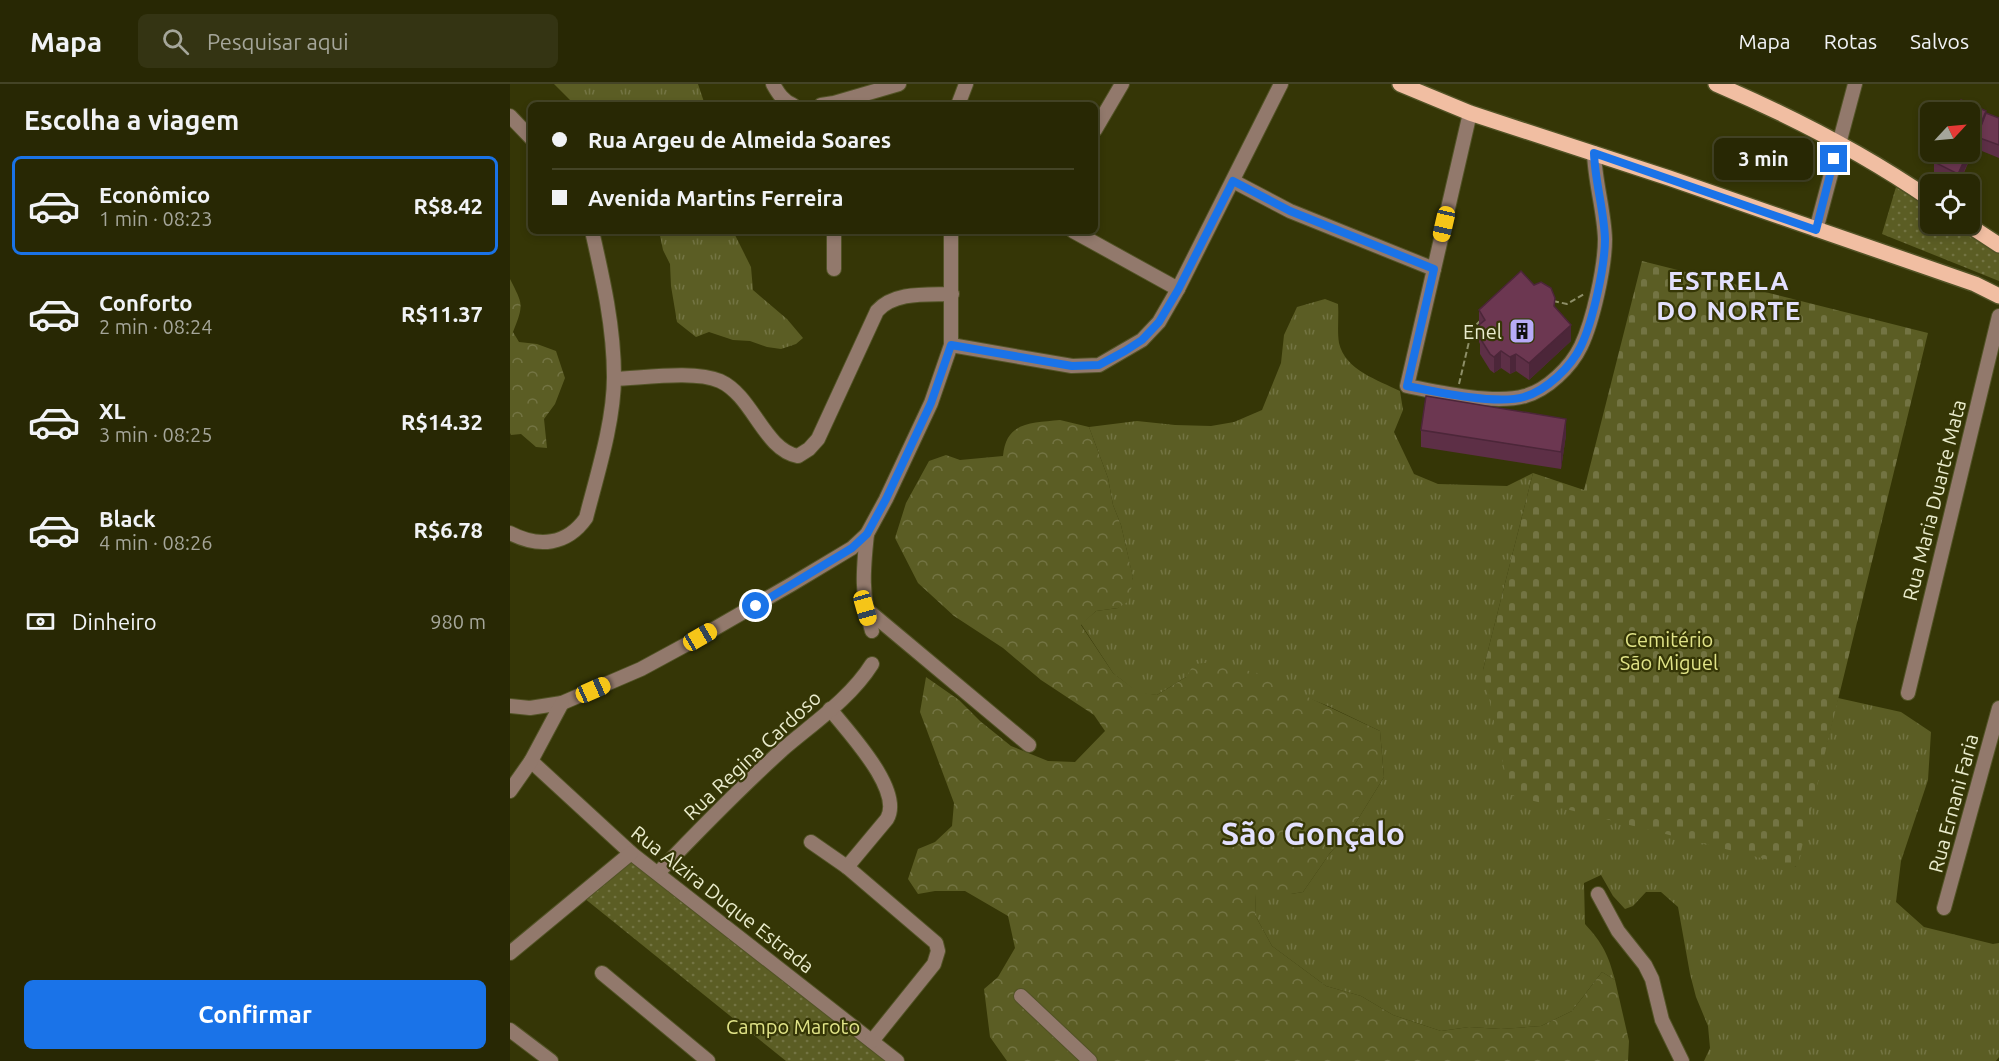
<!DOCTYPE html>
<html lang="pt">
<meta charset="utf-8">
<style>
body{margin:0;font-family:Ubuntu,sans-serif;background:#343413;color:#f1f3f6;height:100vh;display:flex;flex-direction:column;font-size:22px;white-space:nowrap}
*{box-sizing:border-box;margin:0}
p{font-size:20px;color:#a5a69a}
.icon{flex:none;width:33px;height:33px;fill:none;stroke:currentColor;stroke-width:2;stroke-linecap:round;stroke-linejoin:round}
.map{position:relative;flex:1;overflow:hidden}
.drawer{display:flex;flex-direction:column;background:#282804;width:510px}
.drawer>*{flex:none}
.top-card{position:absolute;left:18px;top:18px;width:570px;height:132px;border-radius:9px;box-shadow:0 3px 9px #0003,0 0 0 2px #444426;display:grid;align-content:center;height:132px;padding:0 24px;background:#282804}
.needle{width:39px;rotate:64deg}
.tools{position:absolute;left:1410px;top:18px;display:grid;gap:12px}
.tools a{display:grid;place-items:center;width:60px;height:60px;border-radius:9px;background:#282804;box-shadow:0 3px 9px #0003,0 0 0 2px #444426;font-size:30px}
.end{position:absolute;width:27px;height:27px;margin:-14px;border:8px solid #1a73e8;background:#fff;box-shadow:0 0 0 3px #fff}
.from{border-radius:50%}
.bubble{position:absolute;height:42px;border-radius:9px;background:#282804;box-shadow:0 3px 9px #0003,0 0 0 2px #444426;font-size:20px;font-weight:700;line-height:42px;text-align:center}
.car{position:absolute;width:18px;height:36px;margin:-18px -9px;border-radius:8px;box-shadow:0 0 4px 2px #0007;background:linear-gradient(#f5c518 24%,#345 0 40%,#f5c518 0 76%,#345 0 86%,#f5c518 0)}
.top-card b{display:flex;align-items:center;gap:21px;height:57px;font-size:22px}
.top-card b+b{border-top:2px solid #444426}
.top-card i{width:15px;height:15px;background:#f1f3f6}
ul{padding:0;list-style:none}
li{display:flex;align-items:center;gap:18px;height:99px;margin:0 12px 9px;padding:0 12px;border:3px solid transparent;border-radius:9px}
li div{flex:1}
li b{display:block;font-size:22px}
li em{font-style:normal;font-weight:700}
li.selected{border-color:#1a73e8}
li>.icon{width:54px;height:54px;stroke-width:1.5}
h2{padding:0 24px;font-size:27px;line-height:72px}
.pay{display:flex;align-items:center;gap:15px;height:66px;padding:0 24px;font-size:22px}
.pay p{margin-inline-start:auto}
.button{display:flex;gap:12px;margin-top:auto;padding:12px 24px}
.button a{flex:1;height:69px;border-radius:9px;background:#1a73e8;color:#fff;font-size:24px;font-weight:700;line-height:69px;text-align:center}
header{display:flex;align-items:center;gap:36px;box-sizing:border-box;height:84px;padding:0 30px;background:#282804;border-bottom:2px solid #444426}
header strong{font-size:28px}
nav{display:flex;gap:33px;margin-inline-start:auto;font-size:21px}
.search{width:420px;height:54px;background:#343413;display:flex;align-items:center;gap:15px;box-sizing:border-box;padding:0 21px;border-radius:9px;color:#a5a69a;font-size:22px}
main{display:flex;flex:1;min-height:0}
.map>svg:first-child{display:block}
.grass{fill:url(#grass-tufts)}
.forest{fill:url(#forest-crowns)}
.cemetery{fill:url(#cemetery-stones)}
.park{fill:url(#park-dots)}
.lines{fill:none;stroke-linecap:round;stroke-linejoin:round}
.minor-casing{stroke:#525326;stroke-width:16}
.major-casing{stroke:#525326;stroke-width:18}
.path{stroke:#8e8f68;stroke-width:2;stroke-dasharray:6 3;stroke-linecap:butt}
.minor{stroke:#92796c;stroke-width:14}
.major{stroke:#f1bea2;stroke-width:15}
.wall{fill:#5d2f46}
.shaded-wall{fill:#4c2639}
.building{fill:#6c3751;stroke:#4c2639;stroke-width:1.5}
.route{stroke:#1a73e8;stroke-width:8}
.labels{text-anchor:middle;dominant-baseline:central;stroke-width:4.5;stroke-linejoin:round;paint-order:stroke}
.poi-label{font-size:20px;fill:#eaeccd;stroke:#353606;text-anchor:end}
.street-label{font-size:20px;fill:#eaeccd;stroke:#353606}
.park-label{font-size:20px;fill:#e1e488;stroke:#353606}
.district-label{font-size:26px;font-weight:bold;letter-spacing:1.5px;fill:#e3e0fe;stroke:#353606}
.town-label{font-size:32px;font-weight:bold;fill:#e3e0fe;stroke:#353606}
</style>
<header>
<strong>Mapa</strong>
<div class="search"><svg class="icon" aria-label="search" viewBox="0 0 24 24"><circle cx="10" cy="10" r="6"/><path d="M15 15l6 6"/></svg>Pesquisar aqui</div>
<nav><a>Mapa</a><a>Rotas</a><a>Salvos</a></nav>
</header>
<main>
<section class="drawer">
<h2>Escolha a viagem</h2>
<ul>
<li class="selected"><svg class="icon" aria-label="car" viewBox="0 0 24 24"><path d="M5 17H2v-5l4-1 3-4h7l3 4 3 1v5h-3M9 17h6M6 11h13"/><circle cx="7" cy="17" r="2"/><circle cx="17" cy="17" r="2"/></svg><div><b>Econômico</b><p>1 min · 08:23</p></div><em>R$8.42</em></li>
<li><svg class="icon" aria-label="car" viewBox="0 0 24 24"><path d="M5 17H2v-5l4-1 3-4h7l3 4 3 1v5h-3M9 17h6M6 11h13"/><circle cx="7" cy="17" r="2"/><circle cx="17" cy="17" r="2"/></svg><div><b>Conforto</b><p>2 min · 08:24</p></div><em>R$11.37</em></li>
<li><svg class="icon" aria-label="car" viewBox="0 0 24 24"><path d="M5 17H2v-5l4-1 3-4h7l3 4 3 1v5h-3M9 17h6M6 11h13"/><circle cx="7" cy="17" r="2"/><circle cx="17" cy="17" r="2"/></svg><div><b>XL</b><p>3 min · 08:25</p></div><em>R$14.32</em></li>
<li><svg class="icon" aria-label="car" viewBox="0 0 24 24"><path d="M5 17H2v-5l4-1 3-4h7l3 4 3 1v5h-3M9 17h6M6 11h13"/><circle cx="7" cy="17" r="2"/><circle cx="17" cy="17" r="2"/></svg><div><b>Black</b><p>4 min · 08:26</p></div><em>R$6.78</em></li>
</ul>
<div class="pay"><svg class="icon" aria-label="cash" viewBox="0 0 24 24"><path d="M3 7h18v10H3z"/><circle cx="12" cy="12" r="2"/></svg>Dinheiro<p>980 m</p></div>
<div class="button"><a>Confirmar</a></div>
</section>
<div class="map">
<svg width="1489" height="977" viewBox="0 0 1489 977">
<defs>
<pattern id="grass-tufts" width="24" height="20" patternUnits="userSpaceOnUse" patternTransform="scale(1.5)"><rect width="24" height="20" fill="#5b5d24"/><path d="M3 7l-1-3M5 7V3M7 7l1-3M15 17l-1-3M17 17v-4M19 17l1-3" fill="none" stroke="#737443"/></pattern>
<pattern id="forest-crowns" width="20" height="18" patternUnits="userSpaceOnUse" patternTransform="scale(1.5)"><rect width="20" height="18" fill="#5b5d24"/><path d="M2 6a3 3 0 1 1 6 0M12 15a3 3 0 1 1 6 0" fill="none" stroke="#737443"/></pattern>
<pattern id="cemetery-stones" width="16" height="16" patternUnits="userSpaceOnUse" patternTransform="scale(1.5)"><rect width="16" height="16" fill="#5b5d24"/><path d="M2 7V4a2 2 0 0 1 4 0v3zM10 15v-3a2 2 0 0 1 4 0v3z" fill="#737443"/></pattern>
<pattern id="park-dots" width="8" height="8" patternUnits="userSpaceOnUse" patternTransform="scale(1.5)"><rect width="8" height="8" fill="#5b5d24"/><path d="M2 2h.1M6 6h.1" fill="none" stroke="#737443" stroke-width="1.8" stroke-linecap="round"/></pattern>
</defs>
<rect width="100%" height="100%" fill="#353606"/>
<g class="grass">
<path d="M44,0H188L195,21H65Z"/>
<path d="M149,147H223L241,183L243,206L277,235L293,254L286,260L271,265L257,263L240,257L223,256L199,248L186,253L167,238L161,202L160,180L153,166Z"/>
<path d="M815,215L828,220C829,232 827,247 829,259C835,286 868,296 890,307L893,326L884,348L904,390L928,400L997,402L1023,389L973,586L1286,783L1328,614L1391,628L1421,648L1418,696L1391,777L1386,818L1414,843L1483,860L1489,859V973L1486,977H1194L1200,964L1198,942L1186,913L1180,890L1168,823L1151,808H1136L1123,822L1115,825L1103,812L1091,791L1074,799L1075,840C1093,860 1098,870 1105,896L1092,888L1062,927L1031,942L991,945L959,943L931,947L883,931L851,912L816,902L762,862L745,831L746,809L781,810L793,808L820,769L837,753L874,693L870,647L818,622L788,610L676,593L647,611L628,609L603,589L571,540L586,527L608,524L623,494L611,441L603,421L598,394L579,343L627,337L665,341L701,342L724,338L752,326L771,279L774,251L787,223Z"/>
</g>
<g class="forest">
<path d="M0,195C13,221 14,220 3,248L9,258L27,260L46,267L55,294L45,320L34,335L37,364L26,363L11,350L1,351L0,349Z"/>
<path d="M550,336L579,343L598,394L603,421L611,441L623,493L619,517L608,524L586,527L571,541L603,589L628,608L647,611L676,593L684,580L705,578L747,589L870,647L874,693L837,753L820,769L793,808L781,810H746L745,831L762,862L816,902L851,912L883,931L931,947L959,943L991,945L1031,942L1062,927L1092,888L1105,896L1119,957L1118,977H497L480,953L474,905L488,893L505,864L498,832L455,807H425L408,810L398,795L408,765L425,758L442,742L444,719L410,628L416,593L449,616L470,637L501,662L538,677L565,678L595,647L584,631L531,596L493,564L444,532L408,499L385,454L396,419L419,377L436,371L450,376L493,372C496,337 522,339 550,336Z"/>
</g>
<path class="cemetery" d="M1132,177L1418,249L1287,783L1000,711L973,586L1023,389L1074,406Z"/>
<g class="park">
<path d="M1386,103L1420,125V140H1443L1489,169V197L1372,150Z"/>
<path d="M121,775L379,977H276L74,814Z"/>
</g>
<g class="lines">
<g class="minor-casing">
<g id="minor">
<path d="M263,0C268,9 273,17 283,21"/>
<path d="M311,21L324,19L389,0"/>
<path d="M448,21L456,0"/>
<path d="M960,29L897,302C926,308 986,321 1015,312C1037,306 1061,283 1071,262C1083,237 1095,183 1095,155C1094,126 1085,98 1084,69"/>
<path d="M0,32L21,54"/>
<path d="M585,46L612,0"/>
<path d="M723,97L780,127L924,185"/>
<path d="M1306,146L1345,0"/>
<path d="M563,147L668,205"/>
<path d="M324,185V147"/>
<path d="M441,261L562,282L589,281L632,256L649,238L668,205L771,0"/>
<path d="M104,295C133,294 185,286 210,297C243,312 254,366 288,372L299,365L308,355L367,227C385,207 418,211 442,210"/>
<path d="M0,449C29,464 57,461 76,434C87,391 104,338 104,293C104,243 93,195 82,147"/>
<path d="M357,450C353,487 351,511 362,547"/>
<path d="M355,524L519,661"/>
<path d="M1398,609L1489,232"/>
<path d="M0,622L20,624L52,619L131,585L190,553L282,500L342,464L357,450L376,415L421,319L441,261V147"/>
<path d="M320,625C337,647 394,706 377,735L337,783"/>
<path d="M21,677L121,769L387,977"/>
<path d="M0,707L21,677L52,619"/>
<path d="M301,758L337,783L426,859L428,867L424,880L362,957"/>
<path d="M148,789C188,747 229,705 272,666C302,640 340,615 362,580"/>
<path d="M1088,810L1108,847L1135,881L1142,895L1152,936L1172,977"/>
<path d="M1434,824L1489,624"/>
<path d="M0,869L121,769"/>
<path d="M92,889L198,977"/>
<path d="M511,912L580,977"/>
<path d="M0,946L41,977"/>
</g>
</g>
<g class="major-casing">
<g id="major">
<path d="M890,0L960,29L1159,94L1465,200L1489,212"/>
<path d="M1206,0C1281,32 1353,69 1420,115"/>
<path d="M1457,140L1489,161"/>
</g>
</g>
<g class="path">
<path d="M1043,217L1057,220L1074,210"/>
<path d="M949,300L962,245L971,236"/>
</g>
<use href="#minor" class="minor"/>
<use href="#major" class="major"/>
</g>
<g class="wall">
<path d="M1476,30L1489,34V74L1467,65V59L1449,100H1444L1424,91V78Z"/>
<path d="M1045,223L1061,257L1019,296L1006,287L1000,290L991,284L984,289L980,286L970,270V260L969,258V226Z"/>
<path d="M911,346L1056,351L1051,385L911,363Z"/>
</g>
<g class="shaded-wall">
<path d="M1476,27V40L1467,53V59L1448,100V90L1458,68H1460V65Z"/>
<path d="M1061,241V257L1019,296V279Z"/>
<path d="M991,267V284L984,289V273Z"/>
<path d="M1006,270V287L1000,290V273Z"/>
<path d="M1056,335V351L1051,385V368Z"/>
</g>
<g class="building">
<path d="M1451,16L1476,27L1460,65V28H1446Z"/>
<path d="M1476,29L1489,34V61L1467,53Z"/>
<path d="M1428,68H1458L1448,90L1424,78Z"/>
<path d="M1011,187L1024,201L1031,198L1041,204L1045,214L1044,222L1061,241L1019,279L1006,270L1000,273L991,267L984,273L980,270L970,254L975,251L969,241L975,236L969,226Z"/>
<path d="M916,312L1056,335L1051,368L911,346Z"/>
</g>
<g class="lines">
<path class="route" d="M246,522L342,464L357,450L376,415L421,319L441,261L562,282L589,281L615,267L632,256L649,238L668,206L723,97L780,127L924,185L897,302C926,308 987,321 1014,313C1037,306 1061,283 1071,262C1083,237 1095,182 1095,155C1094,126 1085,98 1084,69L1306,146L1324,75"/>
</g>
<defs>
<g id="building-square" transform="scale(1.35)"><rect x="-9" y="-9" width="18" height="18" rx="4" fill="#b7abf8" stroke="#353606"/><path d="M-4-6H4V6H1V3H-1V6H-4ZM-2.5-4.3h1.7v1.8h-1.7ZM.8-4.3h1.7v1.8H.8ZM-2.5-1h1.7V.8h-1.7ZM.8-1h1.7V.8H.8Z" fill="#111"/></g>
</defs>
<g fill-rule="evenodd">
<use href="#building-square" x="1012" y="247"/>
</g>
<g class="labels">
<g class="poi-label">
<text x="992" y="247">Enel</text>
</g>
<g class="street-label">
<text transform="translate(1424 416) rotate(-76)">Rua Maria Duarte Mata</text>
<text transform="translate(242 671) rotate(-43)">Rua Regina Cardoso</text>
<text transform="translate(1443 719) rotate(-75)">Rua Ernani Faria</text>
<text transform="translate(213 815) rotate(38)">Rua Alzira Duque Estrada</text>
</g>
<g class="park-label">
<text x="1159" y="555">Cemitério<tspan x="1159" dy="23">São Miguel</tspan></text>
<text x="283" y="942">Campo Maroto</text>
</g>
<g class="district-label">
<text x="1219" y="196">ESTRELA<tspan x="1219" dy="30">DO NORTE</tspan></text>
</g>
<g class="town-label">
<text x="803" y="749">São Gonçalo</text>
</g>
</g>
</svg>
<div class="tools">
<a><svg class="needle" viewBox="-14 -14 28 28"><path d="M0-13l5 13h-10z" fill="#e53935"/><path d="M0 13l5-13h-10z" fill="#a5a69a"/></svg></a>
<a><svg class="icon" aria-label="locate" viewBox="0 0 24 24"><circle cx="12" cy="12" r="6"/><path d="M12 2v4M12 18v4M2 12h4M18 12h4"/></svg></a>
</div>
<i class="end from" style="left:246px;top:522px"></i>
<i class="end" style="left:1324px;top:75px"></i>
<div class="bubble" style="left:1204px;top:54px;width:99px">3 min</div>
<i class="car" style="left:934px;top:140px;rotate:193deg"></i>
<i class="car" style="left:355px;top:524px;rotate:164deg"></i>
<i class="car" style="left:190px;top:553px;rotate:60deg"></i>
<i class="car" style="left:83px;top:606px;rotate:66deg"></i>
<div class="top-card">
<b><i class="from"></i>Rua Argeu de Almeida Soares</b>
<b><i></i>Avenida Martins Ferreira</b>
</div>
</div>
</main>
